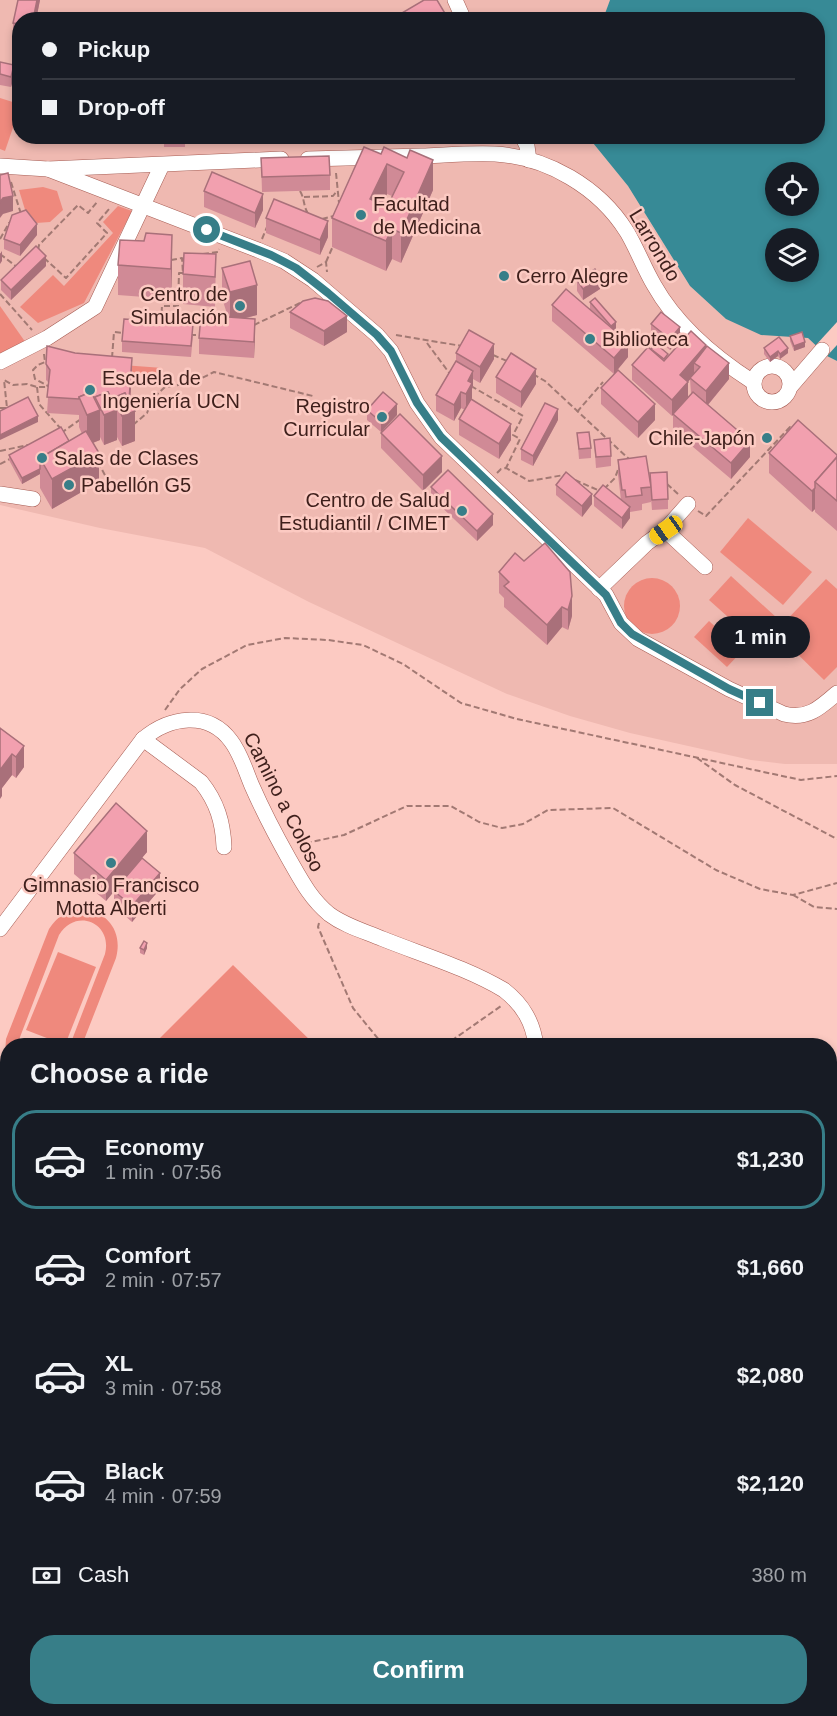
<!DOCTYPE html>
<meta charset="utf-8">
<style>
body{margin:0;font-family:Helvetica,sans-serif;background:#20242c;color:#f1f3f6;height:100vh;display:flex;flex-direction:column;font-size:22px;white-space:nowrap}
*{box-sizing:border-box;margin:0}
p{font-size:20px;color:#9ea1a6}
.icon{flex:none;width:33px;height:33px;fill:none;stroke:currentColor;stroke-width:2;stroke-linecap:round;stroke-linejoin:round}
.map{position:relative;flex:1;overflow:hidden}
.details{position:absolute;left:0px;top:1038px;width:837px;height:678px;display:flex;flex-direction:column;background:#171b24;border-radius:24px 24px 0 0;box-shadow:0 3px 9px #0003}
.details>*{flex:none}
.top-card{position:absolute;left:12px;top:12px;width:813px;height:132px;border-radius:24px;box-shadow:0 3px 9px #0003;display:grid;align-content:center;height:132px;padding:0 30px;background:#171b24}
.fabs{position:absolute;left:765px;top:162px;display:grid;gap:12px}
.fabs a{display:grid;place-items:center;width:54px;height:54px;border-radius:50%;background:#171b24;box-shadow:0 3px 9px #0003;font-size:30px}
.end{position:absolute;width:27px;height:27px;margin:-14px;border:8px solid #377e88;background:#fff;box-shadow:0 0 0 3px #fff}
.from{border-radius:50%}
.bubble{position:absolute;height:42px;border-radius:21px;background:#171b24;box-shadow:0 3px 9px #0003;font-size:20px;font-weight:700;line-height:42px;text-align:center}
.car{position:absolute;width:18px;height:36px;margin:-18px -9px;border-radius:8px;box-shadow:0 0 4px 2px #0007;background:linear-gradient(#f5c518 24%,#345 0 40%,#f5c518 0 76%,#345 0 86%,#f5c518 0)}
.top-card b{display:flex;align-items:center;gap:21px;height:57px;font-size:22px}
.top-card b+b{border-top:2px solid #363941}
.top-card i{width:15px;height:15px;background:#f1f3f6}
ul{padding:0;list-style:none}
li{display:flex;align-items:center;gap:18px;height:99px;margin:0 12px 9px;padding:0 18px;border:3px solid transparent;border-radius:24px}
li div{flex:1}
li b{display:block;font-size:22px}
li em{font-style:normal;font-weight:700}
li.selected{border-color:#377e88}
li>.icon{width:54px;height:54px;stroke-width:1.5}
h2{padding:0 30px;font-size:27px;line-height:72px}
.pay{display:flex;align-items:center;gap:15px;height:66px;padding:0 30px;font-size:22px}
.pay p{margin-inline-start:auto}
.button{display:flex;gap:12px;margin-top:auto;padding:12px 30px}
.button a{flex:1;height:69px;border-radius:24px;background:#377e88;color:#fff;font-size:24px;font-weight:700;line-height:69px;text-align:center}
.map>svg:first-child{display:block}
.built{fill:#efb9b1}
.green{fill:#ef897d}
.water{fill:#378a96;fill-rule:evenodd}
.pier{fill:#fccac2}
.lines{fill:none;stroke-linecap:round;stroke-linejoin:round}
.minor-casing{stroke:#a65c53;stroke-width:16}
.path{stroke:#a27973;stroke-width:2;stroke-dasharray:6 3;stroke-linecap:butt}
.minor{stroke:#fff;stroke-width:15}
.wall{fill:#d08a96;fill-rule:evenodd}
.shaded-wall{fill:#a9707a}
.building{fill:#f2a0af;stroke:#a9707a;stroke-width:1.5;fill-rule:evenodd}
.route{stroke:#377e88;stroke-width:8}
.poi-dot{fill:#377e88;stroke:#fccac2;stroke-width:2}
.labels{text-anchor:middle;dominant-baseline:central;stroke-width:5;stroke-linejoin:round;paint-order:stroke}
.poi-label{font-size:20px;fill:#3e1f1b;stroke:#fccac2;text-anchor:start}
.street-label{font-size:20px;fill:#3e1f1b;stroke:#fccac2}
</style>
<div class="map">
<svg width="837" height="1716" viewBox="0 0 837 1716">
<rect width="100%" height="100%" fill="#fccac2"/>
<path class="built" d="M0,0H610L603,20H20V136L592,137L593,143L628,186L690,286L726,319L793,336L808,338L827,356L837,361V764H785L751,760L630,733L570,716L507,694L309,602L205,548L100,528L0,505Z"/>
<g class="green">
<path d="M0,98L19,104V110L5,151L0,149Z"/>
<path d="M43,187L57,191L63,210L50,222L36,223L26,213L19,190Z"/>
<path d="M118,206L132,211L84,303L38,323L20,307L53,275L64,286L113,233L103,222Z"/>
<path d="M0,306L26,343L0,357Z"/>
<path d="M122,365L163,368L145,385L134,384V373L116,371Z"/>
<path d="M748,518L812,572L783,605L720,552Z"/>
<path d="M731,576L777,618L756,642L709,600Z"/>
<circle cx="652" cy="606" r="28"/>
<path d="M826,579L837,589V667L824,680L775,632Z"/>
<path d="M709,621L742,651L727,667L694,637Z"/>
<path d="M81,909C108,911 123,932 116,958L82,1045H70L105,954C113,923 76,907 59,935L17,1045L8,1046L7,1063L5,1054L6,1039L49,929C57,917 66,910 81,909Z"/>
<path d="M58,952L96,967L65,1045L26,1030Z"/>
<path d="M233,965L315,1045H153Z"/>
<path d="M0,1075L8,1082L7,1213L0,1221Z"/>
<path d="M7,1499V1568L0,1550V1502Z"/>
<path d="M0,1593L7,1612L8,1708L44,1709L47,1716H0Z"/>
<path d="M341,1709H428L411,1716H344Z"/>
</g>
<path class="water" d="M610,0H837V361L827,356L808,338L761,335L726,319L690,286L628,186L593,143L592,137L818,136V20L603,19ZM776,172H808V206H776ZM776,238H808V272H776Z"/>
<path class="pier" d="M837,322V345L827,356L816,345Z"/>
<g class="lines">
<g class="minor-casing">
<g id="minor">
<path d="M455,0L464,20"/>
<path d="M522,136L527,146L529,160"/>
<path d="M308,159C346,158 384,157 422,156C446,155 470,153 495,154C547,157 599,187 627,232C637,249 644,268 654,285C677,326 714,357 753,382"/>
<path d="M0,166L48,169L281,159"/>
<path d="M48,169L258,250L284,261L313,280L377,335L391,351L417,403L441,437L606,595L621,623L638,639L729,689L784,714C807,720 820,708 837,693"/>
<path d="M0,362L47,338L95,307L162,165"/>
<circle cx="772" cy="384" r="18"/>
<path d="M791,386L822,350"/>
<path d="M0,494L33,499"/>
<path d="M665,530L688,504"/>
<path d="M599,589L647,543L665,530L705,567"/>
<path d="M143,739L201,782C217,802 223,822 224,847"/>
<path d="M0,929L143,739C169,717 208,710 231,741C241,754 246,772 252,786C263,811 276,836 289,859C301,880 310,898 329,914C345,926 364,931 383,939C423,955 467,968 504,990C523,1005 533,1022 536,1046"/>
<path d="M830,1169L837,1167"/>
<path d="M0,1373L8,1372"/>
<path d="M308,1708L312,1716"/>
<path d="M106,1716L121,1708"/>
</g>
</g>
<g class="path">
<path d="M336,173L339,203"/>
<path d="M11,182L21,214"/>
<path d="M300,191C305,199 303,207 309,215"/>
<path d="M304,197L333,196L337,191"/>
<path d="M322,219L334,216"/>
<path d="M0,239L9,223L12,222"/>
<path d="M262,239L267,227"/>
<path d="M38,250L39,245L78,205L88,213L97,202"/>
<path d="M0,254L17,267"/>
<path d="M203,254L218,252L219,249"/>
<path d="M44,258L66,278L107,233L97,223L110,208"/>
<path d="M171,260L182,258L183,274"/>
<path d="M326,262L333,246"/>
<path d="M317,267L326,262L327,272"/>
<path d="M0,294L32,330"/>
<path d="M161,322L162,306H178L179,273H183"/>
<path d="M254,325L300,303"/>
<path d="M190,335H202"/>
<path d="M396,335L462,346"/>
<path d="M427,343L450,374"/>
<path d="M493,355L507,361"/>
<path d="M112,358L114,332L124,333"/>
<path d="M533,374L545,381L630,460"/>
<path d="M471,386L523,416L513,435L520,439L506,468"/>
<path d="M37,387L39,404L61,429"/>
<path d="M0,408H7L4,380L13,385L27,384L37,387H50L35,379L33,370L38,365L45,362L44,354"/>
<path d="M577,412L603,382"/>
<path d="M133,425L147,413L153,398L165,387L192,383L214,372L313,396"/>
<path d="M61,433L81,419"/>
<path d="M0,451L28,445"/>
<path d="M98,462L107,479"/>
<path d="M0,464L10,459"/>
<path d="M497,473L501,469L506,468L529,481L564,475"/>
<path d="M575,480L600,491"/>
<path d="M667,484L678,494"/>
<path d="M604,489L615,478L619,467"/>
<path d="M698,511L706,516L790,427L792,430"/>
<path d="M165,710L180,689L202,669L247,645L285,638L328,640L363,645L403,664L461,703L517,719L801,780L837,776"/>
<path d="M697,758L735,785L837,839"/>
<path d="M297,845L344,835L407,806H451L479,822L502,828L523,824L548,810L613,808L716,870L760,889L793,895L837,883"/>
<path d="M793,895L814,907L837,909"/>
<path d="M319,923L318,927L353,1008L384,1046"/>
<path d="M444,1046L501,1006"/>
<path d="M830,1191L837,1199"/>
<path d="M830,1326L837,1330"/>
<path d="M830,1379L837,1375"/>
<path d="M830,1637L837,1650"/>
<path d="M583,1708L584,1716"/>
<path d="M645,1708L656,1716"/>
<path d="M686,1708L718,1710L723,1708"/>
<path d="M512,1716L533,1708"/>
<path d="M625,1716L629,1708"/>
</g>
<use href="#minor" class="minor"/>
</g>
<g class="wall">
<path d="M18,0H40L36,20H20V40L13,39V23Z"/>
<path d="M0,62L14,76L11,87L0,85Z"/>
<path d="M151,136H189V140H185V147H164V140H151Z"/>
<path d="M364,147L433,190L401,263L392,259L386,271L332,247V218ZM387,194L392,196L387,207L381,205Z"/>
<path d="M261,158L330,175V190L262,192Z"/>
<path d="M204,191L263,210L255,228L204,207Z"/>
<path d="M266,218L328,237L320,255L266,233Z"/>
<path d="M37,235L20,256L4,249V239Z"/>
<path d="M144,241L172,265L171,299L118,295V265Z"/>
<path d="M216,254L215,307L183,304V274Z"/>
<path d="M46,266L11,300L1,290V280Z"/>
<path d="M222,268L257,315L245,318L255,334L254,358L199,354V338L228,317L222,298Z"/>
<path d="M577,280L600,289L583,300L577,291Z"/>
<path d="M590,302L616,331L628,357L614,374L552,321V305L590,309Z"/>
<path d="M290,312L347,332L324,346L290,328Z"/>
<path d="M651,324L680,338L670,350L651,335Z"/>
<path d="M193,335L191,357L122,352V341Z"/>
<path d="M790,336L805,347L794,351L790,341Z"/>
<path d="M706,348L729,379L708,405L750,457L731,479L673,430V415L672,416L632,380V365L651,350V349L668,357ZM690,379L691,394L688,397V382Z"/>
<path d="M764,348L788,353L780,359L778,356L770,362L764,354Z"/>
<path d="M456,353L494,359L480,383L473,379V386L472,389V398L470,402L511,440L499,459L459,435V419L465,410L461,408L454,421L436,411V395L456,361Z"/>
<path d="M46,364L132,374L130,402L135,441L122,446L117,437V440L104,445L100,437V440L93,443L99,482L52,509L40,488V474L22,484L9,460V455L69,441L82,434L79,427V415L47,413L49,383L46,380Z"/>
<path d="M496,377L536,384L521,408L496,393Z"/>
<path d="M601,388L655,420L638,438L601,404Z"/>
<path d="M367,410L397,415L384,429L442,472L423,491L381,448V432L367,420Z"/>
<path d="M558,420L533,466L521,460V449Z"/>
<path d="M577,433L591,448V458L579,459Z"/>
<path d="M594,440L611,456V466L596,468Z"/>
<path d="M769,453L837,455V531L815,512V509L812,512L769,473Z"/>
<path d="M618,460L650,480L668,499V509L652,510L651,498V502L642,504V510L630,512V518L622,529L594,506V496L621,500L618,475Z"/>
<path d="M556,485L592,504L582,517L556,495Z"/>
<path d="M431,487L493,525L477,541L431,497Z"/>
<path d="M545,543L572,616L568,630L562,627L547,645L504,607V598L499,593V572L524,561Z"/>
<path d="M0,728L24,767L16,778L12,775L2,788V796Z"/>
<path d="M147,852L133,868L160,889L132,922L114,906V891L106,901L74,874V853Z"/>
<path d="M140,948H147L144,955L140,953Z"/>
</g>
<g class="shaded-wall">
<path d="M37,0H40L36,20H33Z"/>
<path d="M446,15V20H439Z"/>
<path d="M14,65V76L11,87V77Z"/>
<path d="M433,160V190L401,263V233Z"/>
<path d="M387,164V194L370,229V199Z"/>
<path d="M263,194V210L255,228V213Z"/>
<path d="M13,196V211L3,214L0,218V202L3,198Z"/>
<path d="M328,221V237L320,255V240Z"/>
<path d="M37,224V235L20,256V245Z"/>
<path d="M392,229V259L386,271V241Z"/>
<path d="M172,235V265L171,299V269Z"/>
<path d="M2,251V261L0,264V254Z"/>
<path d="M46,256V266L11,300V290Z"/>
<path d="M600,278V289L583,300V289Z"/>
<path d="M257,285V315L230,322V292Z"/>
<path d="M347,316V332L324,346V331Z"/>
<path d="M255,319V334L254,358V342Z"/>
<path d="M616,322V332L611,337V326Z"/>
<path d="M680,327V338L670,350V339Z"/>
<path d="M628,342V357L614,374V358Z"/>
<path d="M805,342V347L794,351V346Z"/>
<path d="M494,344V359L480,383V367Z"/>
<path d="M706,345V361L700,367L694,363V375L680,391V375Z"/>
<path d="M788,348V353L780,359V354Z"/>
<path d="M778,351V356L770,362V357Z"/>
<path d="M132,358V374L129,413L135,411V441L122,446V416L129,403Z"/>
<path d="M729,363V379L706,407V391Z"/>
<path d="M536,369V384L521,408V392Z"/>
<path d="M473,371V386L472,389V398L466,410V394L468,381Z"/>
<path d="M688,382V398L672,416V400Z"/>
<path d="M461,392V408L454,421V405Z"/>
<path d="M397,404V415L381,432V422Z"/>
<path d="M655,404V420L638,438V422Z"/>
<path d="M558,409V420L533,466V456Z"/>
<path d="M100,410V440L87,445V415Z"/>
<path d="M117,410V440L104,445V415Z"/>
<path d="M38,416V422L0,440V435Z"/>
<path d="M511,424V440L499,459V444Z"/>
<path d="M750,441V457L731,479V463Z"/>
<path d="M99,453V482L52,509V479Z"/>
<path d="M442,456V472L423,491V475Z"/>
<path d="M40,469V474L22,484V478Z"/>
<path d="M815,488V509L812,512V491Z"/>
<path d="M592,494V504L582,517V506Z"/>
<path d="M630,507V518L622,529V518Z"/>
<path d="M493,514V525L477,541V531Z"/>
<path d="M572,596V616L568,630V610Z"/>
<path d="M562,607V627L547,645V625Z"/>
<path d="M24,746V767L16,778V757Z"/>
<path d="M12,754V775L2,788V796L0,799V770Z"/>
<path d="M147,831V852L106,901V880Z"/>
<path d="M160,873V889L132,922V906Z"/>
<path d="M147,943V948L144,955V950Z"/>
<path d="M8,1235V1256L0,1264V1243Z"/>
</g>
<g class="building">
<path d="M18,0H37L33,20H20V24L13,23Z"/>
<path d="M424,0H437L446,15L439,20H390Z"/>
<path d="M0,62L14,65L11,77L0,74Z"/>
<path d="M364,147L381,154L384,147L407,158L410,150L433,160L401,233L392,229L386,241L332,218ZM387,164L404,172L387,207L370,199Z"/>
<path d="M329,156L330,175L262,177L261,158Z"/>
<path d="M212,172L263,194L255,213L204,191Z"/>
<path d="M8,173L13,196L3,198L0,202V175Z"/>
<path d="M274,199L328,221L320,240L266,218Z"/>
<path d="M26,210L37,224L20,245L4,239L12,215Z"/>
<path d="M146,233L172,235L171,269L118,265L120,240L144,241Z"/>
<path d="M36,246L46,256L11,290L1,280Z"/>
<path d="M184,253L216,254L215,277L183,274Z"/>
<path d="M250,261L257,285L230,292L222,268Z"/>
<path d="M595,269L600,278L583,289L577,280Z"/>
<path d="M566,289L628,342L614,358L552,305Z"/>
<path d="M315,298L328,301L347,316L324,331L290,312L303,301Z"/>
<path d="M595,298L616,322L611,326L590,302Z"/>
<path d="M661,312L680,327L670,339L651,324Z"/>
<path d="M201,315L255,319L254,342L199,338Z"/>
<path d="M124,319L193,324L191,346L122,341Z"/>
<path d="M469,330L494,344L480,367L456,353Z"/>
<path d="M691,331L706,345L680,375L688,382L672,400L632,365L648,347L664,361Z"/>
<path d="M802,332L805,342L794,346L790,336Z"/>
<path d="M779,337L788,348L780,354L778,351L770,357L764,348Z"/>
<path d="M656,344L668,354L664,359L651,349Z"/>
<path d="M47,346L75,353L132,358L129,400L125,393L113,398V401L108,392L95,397V400L91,392L79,397V399L47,397L50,370L46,364Z"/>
<path d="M707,346L729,363L706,391L690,378L700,367L694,363Z"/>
<path d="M511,353L536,369L521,392L496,377Z"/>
<path d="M456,361L473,371L468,381L472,383L466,394L461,392L454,405L436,395Z"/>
<path d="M618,370L655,404L638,422L601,388Z"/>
<path d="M91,392L100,410L87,415L79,397Z"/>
<path d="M108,392L117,410L104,415L95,397Z"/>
<path d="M383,392L397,404L381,422L367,410Z"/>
<path d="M693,392L750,441L731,463L673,414Z"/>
<path d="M125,393L135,411L122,416L113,398Z"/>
<path d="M28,397L38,416L0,435V411Z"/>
<path d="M471,399L511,424L499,444L459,419Z"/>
<path d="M545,403L558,409L533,456L521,449Z"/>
<path d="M400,414L442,456L423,475L381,433Z"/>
<path d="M798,420L837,455V457L815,482V488L812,491L769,453Z"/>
<path d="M61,427L69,441L40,458V469L22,478L9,455Z"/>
<path d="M86,431L99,453L52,479L40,458Z"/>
<path d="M589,432L591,448L579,449L577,433Z"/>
<path d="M610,438L611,456L596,457L594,440Z"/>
<path d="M646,456L651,487L641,488L642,495L626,497L625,490H622L618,460Z"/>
<path d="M837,457V501L815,482Z"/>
<path d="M448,470L493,514L477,531L431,487Z"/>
<path d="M566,472L592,494L582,506L556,485Z"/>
<path d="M667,472L668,499L652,500L650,473Z"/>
<path d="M603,485L630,507L622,518L594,496Z"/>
<path d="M545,543L570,572L572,596L568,610L562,607L547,625L504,586L509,582L499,572L515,553L524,561Z"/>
<path d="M0,728L24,746L16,757L12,754L0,770Z"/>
<path d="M116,803L147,831L106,880L74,853Z"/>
<path d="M142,858L160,873L132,906L114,891Z"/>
<path d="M144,941L147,943L144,950L140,948Z"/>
<path d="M8,1209V1235L0,1243V1217Z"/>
</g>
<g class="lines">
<path class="route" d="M207,230L271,255L296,268L328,293L377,335L391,351L417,403L441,437L606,595L621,623L632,634L729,689L760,703"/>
</g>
<g class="poi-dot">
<circle cx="361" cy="215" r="6"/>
<circle cx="504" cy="276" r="6"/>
<circle cx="240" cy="306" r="6"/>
<circle cx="590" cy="339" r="6"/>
<circle cx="90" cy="390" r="6"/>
<circle cx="382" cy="417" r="6"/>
<circle cx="767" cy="438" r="6"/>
<circle cx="42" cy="458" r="6"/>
<circle cx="69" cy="485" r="6"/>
<circle cx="462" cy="511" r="6"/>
<circle cx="111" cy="863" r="6"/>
</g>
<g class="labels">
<g class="poi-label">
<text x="373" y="204">Facultad<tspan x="373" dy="23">de Medicina</tspan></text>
<text x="516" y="276">Cerro Alegre</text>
<text x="228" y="294" text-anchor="end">Centro de<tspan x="228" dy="23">Simulación</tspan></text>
<text x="602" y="339">Biblioteca</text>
<text x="102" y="378">Escuela de<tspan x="102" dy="23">Ingeniería UCN</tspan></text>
<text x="370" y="406" text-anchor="end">Registro<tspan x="370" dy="23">Curricular</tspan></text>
<text x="755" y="438" text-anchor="end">Chile-Japón</text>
<text x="54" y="458">Salas de Clases</text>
<text x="81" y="485">Pabellón G5</text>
<text x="450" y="500" text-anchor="end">Centro de Salud<tspan x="450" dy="23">Estudiantil / CIMET</tspan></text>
<text x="111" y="885" text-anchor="middle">Gimnasio Francisco<tspan x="111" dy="23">Motta Alberti</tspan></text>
</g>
<g class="street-label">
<text transform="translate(655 245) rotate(59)">Larrondo</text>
<text transform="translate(284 802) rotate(63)">Camino a Coloso</text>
</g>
</g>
</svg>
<div class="fabs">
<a><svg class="icon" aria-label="locate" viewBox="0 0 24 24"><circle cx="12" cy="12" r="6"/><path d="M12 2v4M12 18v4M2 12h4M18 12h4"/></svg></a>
<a><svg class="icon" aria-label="layers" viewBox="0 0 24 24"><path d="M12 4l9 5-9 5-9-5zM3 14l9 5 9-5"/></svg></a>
</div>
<i class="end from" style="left:207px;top:230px"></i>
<i class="end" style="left:760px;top:703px"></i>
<div class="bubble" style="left:711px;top:616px;width:99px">1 min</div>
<i class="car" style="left:666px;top:530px;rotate:235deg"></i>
<div class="top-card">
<b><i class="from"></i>Pickup</b>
<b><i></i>Drop-off</b>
</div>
<section class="details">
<h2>Choose a ride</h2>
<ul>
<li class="selected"><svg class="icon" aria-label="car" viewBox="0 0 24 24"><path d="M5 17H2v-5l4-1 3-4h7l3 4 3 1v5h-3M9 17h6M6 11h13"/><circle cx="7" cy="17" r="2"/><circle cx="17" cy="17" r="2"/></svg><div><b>Economy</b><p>1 min · 07:56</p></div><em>$1,230</em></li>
<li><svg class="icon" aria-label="car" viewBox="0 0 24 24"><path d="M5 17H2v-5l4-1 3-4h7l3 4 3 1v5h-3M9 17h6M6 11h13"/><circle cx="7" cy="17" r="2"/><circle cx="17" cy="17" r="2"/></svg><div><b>Comfort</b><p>2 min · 07:57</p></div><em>$1,660</em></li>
<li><svg class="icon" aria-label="car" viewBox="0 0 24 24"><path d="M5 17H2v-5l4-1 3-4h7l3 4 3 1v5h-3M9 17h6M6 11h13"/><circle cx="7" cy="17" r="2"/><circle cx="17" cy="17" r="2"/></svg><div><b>XL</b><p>3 min · 07:58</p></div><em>$2,080</em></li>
<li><svg class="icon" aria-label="car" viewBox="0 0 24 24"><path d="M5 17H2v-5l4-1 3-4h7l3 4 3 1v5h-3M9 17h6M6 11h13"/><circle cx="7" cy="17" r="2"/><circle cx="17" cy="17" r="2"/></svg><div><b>Black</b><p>4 min · 07:59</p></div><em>$2,120</em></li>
</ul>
<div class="pay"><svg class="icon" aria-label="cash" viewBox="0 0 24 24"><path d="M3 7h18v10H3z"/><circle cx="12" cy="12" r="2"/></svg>Cash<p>380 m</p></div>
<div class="button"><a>Confirm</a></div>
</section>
</div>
